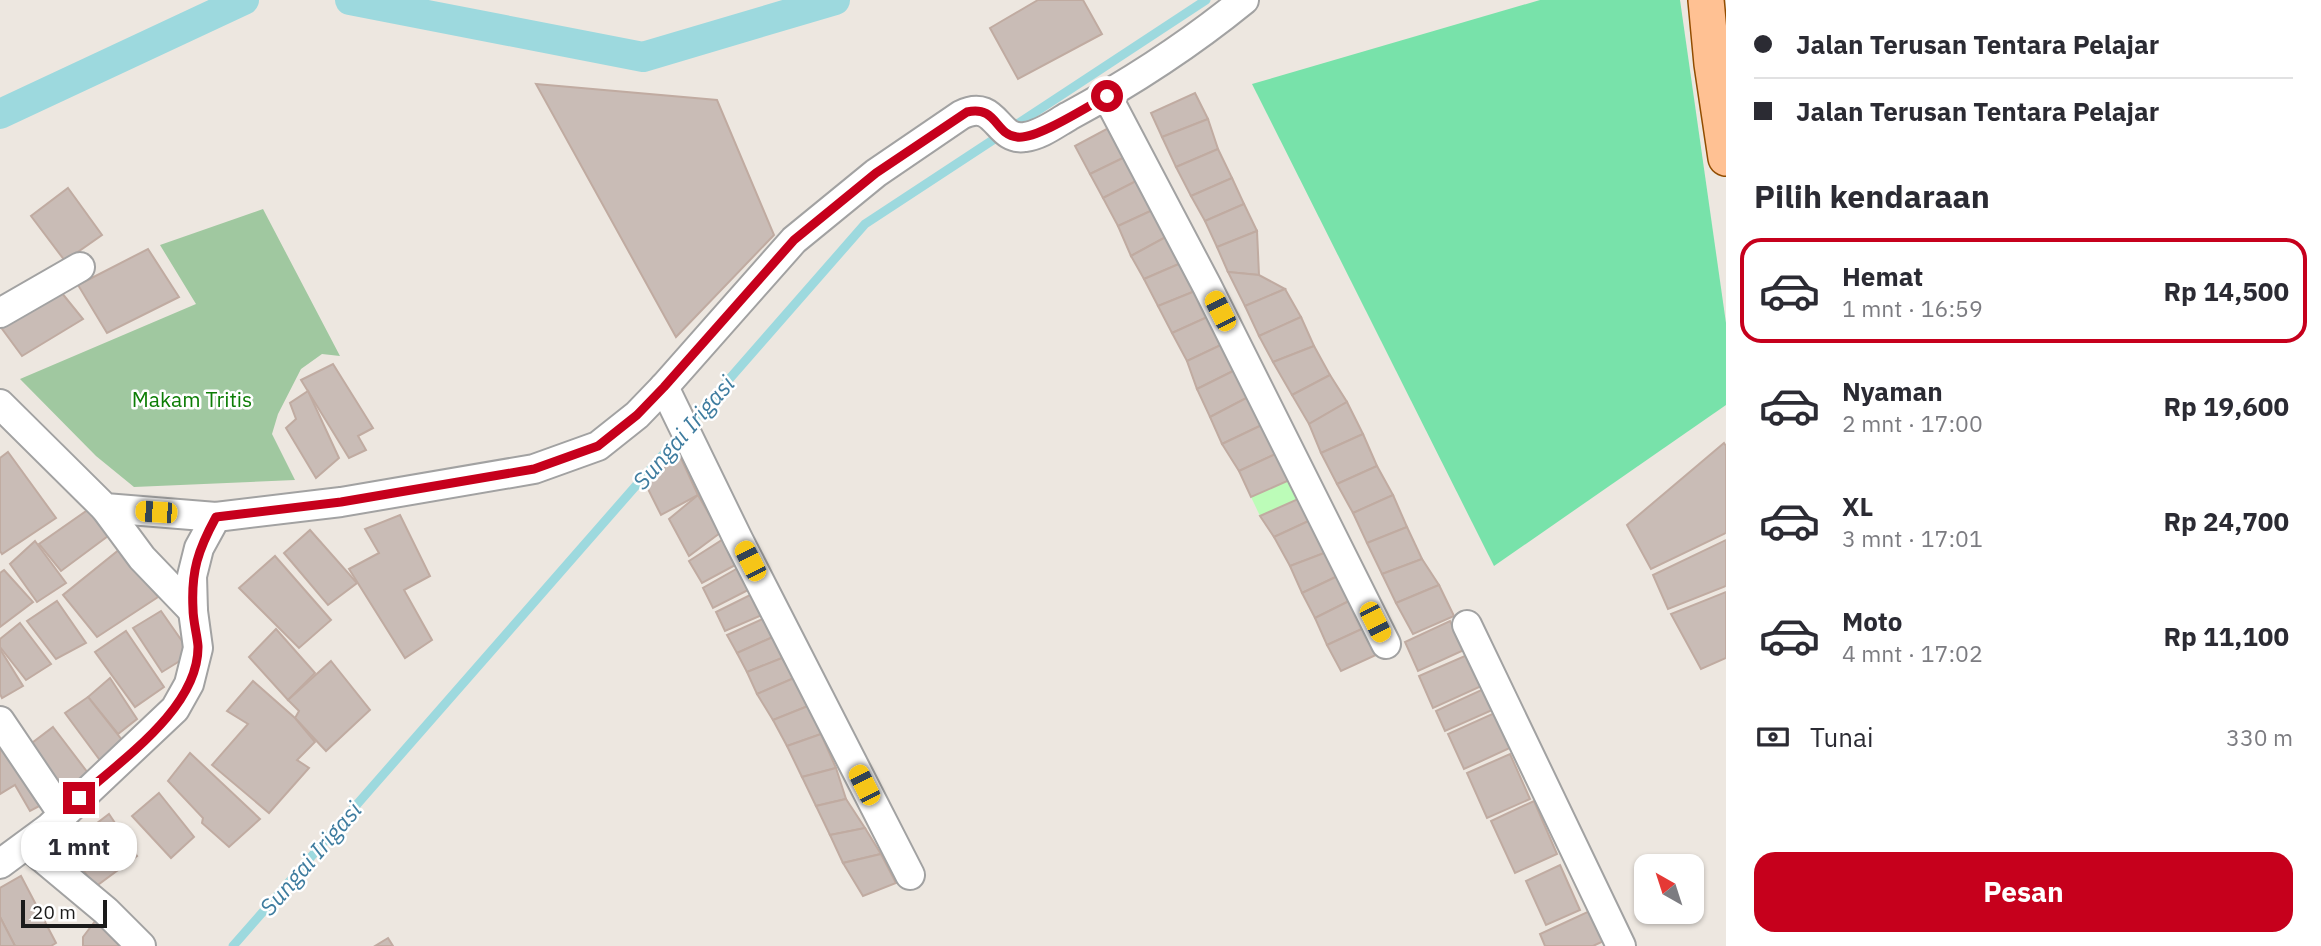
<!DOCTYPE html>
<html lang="id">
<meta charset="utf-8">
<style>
body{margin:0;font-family:"IBM Plex Sans",sans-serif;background:#f2f2f3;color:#2b2b33;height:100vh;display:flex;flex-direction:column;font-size:26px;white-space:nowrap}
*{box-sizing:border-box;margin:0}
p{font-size:23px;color:#7c7c81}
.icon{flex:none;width:38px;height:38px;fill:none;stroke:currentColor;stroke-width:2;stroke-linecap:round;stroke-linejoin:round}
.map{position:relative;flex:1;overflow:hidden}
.sheet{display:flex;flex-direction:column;background:#fff;width:595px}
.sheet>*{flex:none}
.banner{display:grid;align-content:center;height:154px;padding:0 28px;background:#fff}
.needle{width:46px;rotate:321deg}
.controls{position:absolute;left:1634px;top:854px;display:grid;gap:14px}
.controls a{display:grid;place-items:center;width:70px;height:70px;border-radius:14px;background:#fff;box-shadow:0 2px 5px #0004;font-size:35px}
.scale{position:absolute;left:21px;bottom:18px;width:86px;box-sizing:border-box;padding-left:7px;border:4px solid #1b1b1b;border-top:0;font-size:19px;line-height:24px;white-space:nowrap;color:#1b1b1b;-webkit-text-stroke:5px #fff;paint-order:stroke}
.end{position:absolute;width:32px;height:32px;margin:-16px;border:9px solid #c6001c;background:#fff;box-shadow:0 0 0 4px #fff}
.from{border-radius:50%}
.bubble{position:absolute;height:49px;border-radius:21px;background:#fff;box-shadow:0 2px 5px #0004;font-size:23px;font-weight:700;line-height:49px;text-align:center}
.car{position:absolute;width:21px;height:42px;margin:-21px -10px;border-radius:9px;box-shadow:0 0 5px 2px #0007;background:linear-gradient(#f5c518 24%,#345 0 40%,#f5c518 0 76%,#345 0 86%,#f5c518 0)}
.banner b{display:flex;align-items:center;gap:24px;height:66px;font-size:26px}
.banner b+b{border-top:2px solid #e1e1e2}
.banner i{width:18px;height:18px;background:#2b2b33}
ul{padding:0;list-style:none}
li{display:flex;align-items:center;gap:21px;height:105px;margin:0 14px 10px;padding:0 14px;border:4px solid transparent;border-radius:21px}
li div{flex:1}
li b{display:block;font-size:26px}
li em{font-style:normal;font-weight:700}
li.on{border-color:#c6001c}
li>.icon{width:63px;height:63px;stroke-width:1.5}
h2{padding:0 28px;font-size:32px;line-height:84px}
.pay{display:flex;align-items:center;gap:18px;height:77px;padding:0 28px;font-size:26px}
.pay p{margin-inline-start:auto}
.action{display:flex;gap:14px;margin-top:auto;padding:14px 28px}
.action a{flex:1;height:80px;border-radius:21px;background:#c6001c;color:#fff;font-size:28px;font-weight:700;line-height:80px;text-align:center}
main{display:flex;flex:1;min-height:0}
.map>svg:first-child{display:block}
.cemetery{fill:#a0c8a0}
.park{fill:#bcfcb8}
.pitch{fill:#78e2aa}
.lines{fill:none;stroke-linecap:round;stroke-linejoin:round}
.stream{stroke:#9dd9de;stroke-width:9}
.canal{stroke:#9dd9de;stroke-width:30}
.building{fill:#c9bcb6;stroke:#c0aba1;stroke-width:2}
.minor-casing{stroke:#a2a2a2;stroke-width:32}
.major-casing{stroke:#924d00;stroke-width:38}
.minor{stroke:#fff;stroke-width:28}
.major{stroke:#ffc193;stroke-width:35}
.route{stroke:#c6001c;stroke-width:9}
.labels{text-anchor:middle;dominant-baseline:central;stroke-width:5;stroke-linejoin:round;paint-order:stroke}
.park-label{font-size:21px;fill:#0c7d05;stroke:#fff}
.water-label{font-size:23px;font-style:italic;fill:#3e7c9f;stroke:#fff}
</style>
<main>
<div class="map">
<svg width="1726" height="946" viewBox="0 0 1726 946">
<rect width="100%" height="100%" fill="#ede7e0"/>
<path class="cemetery" d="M263,209L340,356L322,354L301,369L278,414L272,434L295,480L134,487L96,456L20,379L196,304L160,245Z"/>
<path class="park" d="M1294,478L1307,495L1260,516L1251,497Z"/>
<path class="pitch" d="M1540,0H1680L1726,323V405L1494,566L1252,84Z"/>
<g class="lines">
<path class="stream" d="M233,946L865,224L1206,0"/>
<g class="canal">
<path d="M350,0L643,57L835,0"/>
<path d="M0,114L244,0"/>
</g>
</g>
<g class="building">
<path d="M1038,0H1083L1102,34L1018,79L990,28Z"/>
<path d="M536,84L717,100L774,235L676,337Z"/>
<path d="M1195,93L1208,119L1162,137L1151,113Z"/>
<path d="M1208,119L1218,149L1176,167L1162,137Z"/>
<path d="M1114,125L1131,154L1090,174L1075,146Z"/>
<path d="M1218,149L1232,178L1191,196L1176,167Z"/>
<path d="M1131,154L1142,178L1103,198L1090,174Z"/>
<path d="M1142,178L1157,208L1118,226L1103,198Z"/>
<path d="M1232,178L1244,204L1205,221L1191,196Z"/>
<path d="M68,188L102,235L65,261L31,216Z"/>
<path d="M1244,204L1257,231L1217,247L1205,221Z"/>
<path d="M1157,208L1173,233L1131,256L1118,226Z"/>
<path d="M1257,231L1259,275L1228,272L1217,247Z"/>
<path d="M1173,233L1188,260L1144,279L1131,256Z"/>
<path d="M148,249L179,297L107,333L78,285Z"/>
<path d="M1188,260L1200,289L1158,306L1144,279Z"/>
<path d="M1228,272L1259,275L1285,289L1245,306Z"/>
<path d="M57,287L83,319L22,356L0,326Z"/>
<path d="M1200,289L1214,314L1172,333L1158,306Z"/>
<path d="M1285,289L1301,317L1259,336L1245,306Z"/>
<path d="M1214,314L1225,343L1187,361L1172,333Z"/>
<path d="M1301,317L1314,346L1273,362L1259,336Z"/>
<path d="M1225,343L1237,369L1197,389L1187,361Z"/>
<path d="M1314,346L1330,375L1292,395L1273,362Z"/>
<path d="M333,364L373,428L358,436L366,450L349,458L301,380Z"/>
<path d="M1237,369L1252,395L1210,417L1197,389Z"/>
<path d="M1330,375L1347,402L1309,424L1292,395Z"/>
<path d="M308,391L339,458L316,478L286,428L296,419L290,403Z"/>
<path d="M1252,395L1266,423L1222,444L1210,417Z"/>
<path d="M1347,402L1363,434L1321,453L1309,424Z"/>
<path d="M1266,423L1282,451L1239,471L1222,444Z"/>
<path d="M1363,434L1377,466L1337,484L1321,453Z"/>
<path d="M1724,443L1726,446V533L1651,569L1627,525Z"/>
<path d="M1282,451L1294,478L1251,497L1239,471Z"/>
<path d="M8,452L56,518L2,554L0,551V458Z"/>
<path d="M679,454L698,495L661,515L646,485Z"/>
<path d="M1377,466L1393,495L1353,513L1337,484Z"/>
<path d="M698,495L720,533L689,556L669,519Z"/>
<path d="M1307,495L1315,518L1274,537L1260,516Z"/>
<path d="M1393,495L1407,527L1367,543L1353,513Z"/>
<path d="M89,509L108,536L61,571L39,544Z"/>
<path d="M400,515L430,576L404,590L432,640L405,658L349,569L379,553L365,529Z"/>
<path d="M1315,518L1332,550L1290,566L1274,537Z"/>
<path d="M1407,527L1422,559L1382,574L1367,543Z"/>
<path d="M310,530L357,583L328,605L284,553Z"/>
<path d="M725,538L739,563L702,583L689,561Z"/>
<path d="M1726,540V586L1668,609L1653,575Z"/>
<path d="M35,541L66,583L37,602L10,564Z"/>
<path d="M120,549L158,597L97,637L63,595Z"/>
<path d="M1332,550L1342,574L1302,593L1290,566Z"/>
<path d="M275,556L331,620L299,648L239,588Z"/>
<path d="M1422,559L1439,585L1396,603L1382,574Z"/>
<path d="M738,568L750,589L713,608L703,588Z"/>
<path d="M4,570L33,602L0,627V573Z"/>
<path d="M1342,574L1351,600L1315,618L1302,593Z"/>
<path d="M1439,585L1454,616L1413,634L1396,603Z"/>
<path d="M1726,592V658L1701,669L1671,614Z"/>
<path d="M752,594L762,615L725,631L716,612Z"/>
<path d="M1351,600L1364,628L1327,645L1315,618Z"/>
<path d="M57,601L86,643L56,659L27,621Z"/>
<path d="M161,611L191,654L162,672L133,628Z"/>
<path d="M765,618L775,636L737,653L727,635Z"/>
<path d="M1450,621L1464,650L1418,671L1405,642Z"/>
<path d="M20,623L51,664L26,680L0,647V639Z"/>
<path d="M1364,628L1378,654L1341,671L1327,645Z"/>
<path d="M276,629L315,673L288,700L249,657Z"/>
<path d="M126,631L164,687L135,707L95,652Z"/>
<path d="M775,636L782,658L747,672L737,653Z"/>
<path d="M0,649L23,686L2,698L0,694Z"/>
<path d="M1474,652L1488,683L1433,708L1419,676Z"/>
<path d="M782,658L794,678L757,694L747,672Z"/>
<path d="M331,661L370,710L326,751L295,718L299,711L288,700Z"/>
<path d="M110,678L137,719L118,734L88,697Z"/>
<path d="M794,678L808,706L773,720L757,694Z"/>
<path d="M253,681L295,718L315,742L297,760L309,768L269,813L212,765L248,724L227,711Z"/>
<path d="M1490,686L1499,707L1445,731L1436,711Z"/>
<path d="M88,697L126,745L102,763L65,713Z"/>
<path d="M808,706L821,734L787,746L773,720Z"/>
<path d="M1499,711L1514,746L1464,769L1448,734Z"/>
<path d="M53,727L88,773L63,792L28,746Z"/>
<path d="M0,728L45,803L30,811L15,785L0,794Z"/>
<path d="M821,734L836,768L802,777L787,746Z"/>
<path d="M190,753L260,819L229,847L202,823L203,818L168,781Z"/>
<path d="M1510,754L1530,799L1487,818L1467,773Z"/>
<path d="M836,768L846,799L816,806L802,777Z"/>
<path d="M159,793L194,837L171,858L132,816Z"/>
<path d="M846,799L865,828L830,835L816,806Z"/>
<path d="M1534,801L1557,854L1515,873L1491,821Z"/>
<path d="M109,814L137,856L95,887L67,846Z"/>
<path d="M865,828L881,854L843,863L830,835Z"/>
<path d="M881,854L896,883L863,896L843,863Z"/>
<path d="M1560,865L1580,910L1546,925L1526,881Z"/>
<path d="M21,876L56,943L51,946H15L0,917V888Z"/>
<path d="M1594,909L1608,939L1593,946H1545L1540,934Z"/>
<path d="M99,916L131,946H83V937Z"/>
<path d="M0,917L15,946H0Z"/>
<path d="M388,938L393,946H375Z"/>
</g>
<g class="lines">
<g class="minor-casing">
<g id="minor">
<path d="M1107,96L1207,286L1386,644"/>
<path d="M0,313L80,267"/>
<path d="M664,387L738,539L910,875"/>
<path d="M0,404L105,508L216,517"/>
<path d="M105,508L142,558L193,611"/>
<path d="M1467,625L1621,946"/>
<path d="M0,721L62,813"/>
<path d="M27,845L106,911L141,946"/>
<path d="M0,864L50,827L175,709L189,684L198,648L193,611L192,576L199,548L216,517L341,502L534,469L598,446L637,415L664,387L794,240L876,173L961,115C997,97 996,142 1025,137C1041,135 1055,124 1069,116C1130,83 1190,44 1244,0"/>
</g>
</g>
<g class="major-casing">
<path id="major" d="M1706,0L1712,64L1726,158"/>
</g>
<use href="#minor" class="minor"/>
<use href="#major" class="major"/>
</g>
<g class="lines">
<path class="route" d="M79,798C120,761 199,708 198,646C197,634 193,621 193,609C191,571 198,550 216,517L341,502L534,469L598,446L637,415L664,387L794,240L876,173L967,112C997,105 995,135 1017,137C1036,140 1088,106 1107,96"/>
</g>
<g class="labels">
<g class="park-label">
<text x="192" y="399">Makam Tritis</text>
</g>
<g class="water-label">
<text transform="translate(683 432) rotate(-49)">Sungai Irigasi</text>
<text transform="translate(310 858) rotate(-49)">Sungai Irigasi</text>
</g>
</g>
</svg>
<div class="controls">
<a><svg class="needle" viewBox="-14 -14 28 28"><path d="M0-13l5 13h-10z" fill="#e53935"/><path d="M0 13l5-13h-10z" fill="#7c7c81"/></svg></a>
</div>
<div class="scale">20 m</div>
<i class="end from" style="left:1107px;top:96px"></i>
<i class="end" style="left:79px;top:798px"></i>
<div class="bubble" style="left:21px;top:822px;width:116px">1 mnt</div>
<i class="car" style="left:1220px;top:311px;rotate:333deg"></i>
<i class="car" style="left:156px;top:512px;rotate:274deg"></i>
<i class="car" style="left:750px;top:561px;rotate:333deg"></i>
<i class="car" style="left:1375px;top:622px;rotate:153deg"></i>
<i class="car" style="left:864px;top:785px;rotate:333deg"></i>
</div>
<section class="sheet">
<div class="banner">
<b><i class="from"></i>Jalan Terusan Tentara Pelajar</b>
<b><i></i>Jalan Terusan Tentara Pelajar</b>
</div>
<h2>Pilih kendaraan</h2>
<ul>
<li class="on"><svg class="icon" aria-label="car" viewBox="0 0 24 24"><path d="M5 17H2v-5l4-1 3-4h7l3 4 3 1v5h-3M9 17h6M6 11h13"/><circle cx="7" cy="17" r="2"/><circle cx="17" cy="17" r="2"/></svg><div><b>Hemat</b><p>1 mnt · 16:59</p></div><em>Rp 14,500</em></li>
<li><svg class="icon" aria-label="car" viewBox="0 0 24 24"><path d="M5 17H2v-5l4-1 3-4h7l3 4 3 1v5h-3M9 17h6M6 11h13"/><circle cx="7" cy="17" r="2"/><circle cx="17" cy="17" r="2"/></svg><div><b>Nyaman</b><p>2 mnt · 17:00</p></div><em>Rp 19,600</em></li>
<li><svg class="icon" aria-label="car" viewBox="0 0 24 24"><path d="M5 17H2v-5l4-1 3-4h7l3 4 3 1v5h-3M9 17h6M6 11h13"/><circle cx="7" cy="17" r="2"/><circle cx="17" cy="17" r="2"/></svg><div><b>XL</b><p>3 mnt · 17:01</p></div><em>Rp 24,700</em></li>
<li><svg class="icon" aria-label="car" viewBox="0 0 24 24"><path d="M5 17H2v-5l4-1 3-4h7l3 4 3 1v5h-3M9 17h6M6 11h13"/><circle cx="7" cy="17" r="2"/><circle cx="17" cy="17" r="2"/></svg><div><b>Moto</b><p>4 mnt · 17:02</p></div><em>Rp 11,100</em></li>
</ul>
<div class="pay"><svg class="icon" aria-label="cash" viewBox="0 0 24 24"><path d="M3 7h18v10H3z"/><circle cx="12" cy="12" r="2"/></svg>Tunai<p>330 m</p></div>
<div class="action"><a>Pesan</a></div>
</section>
</main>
